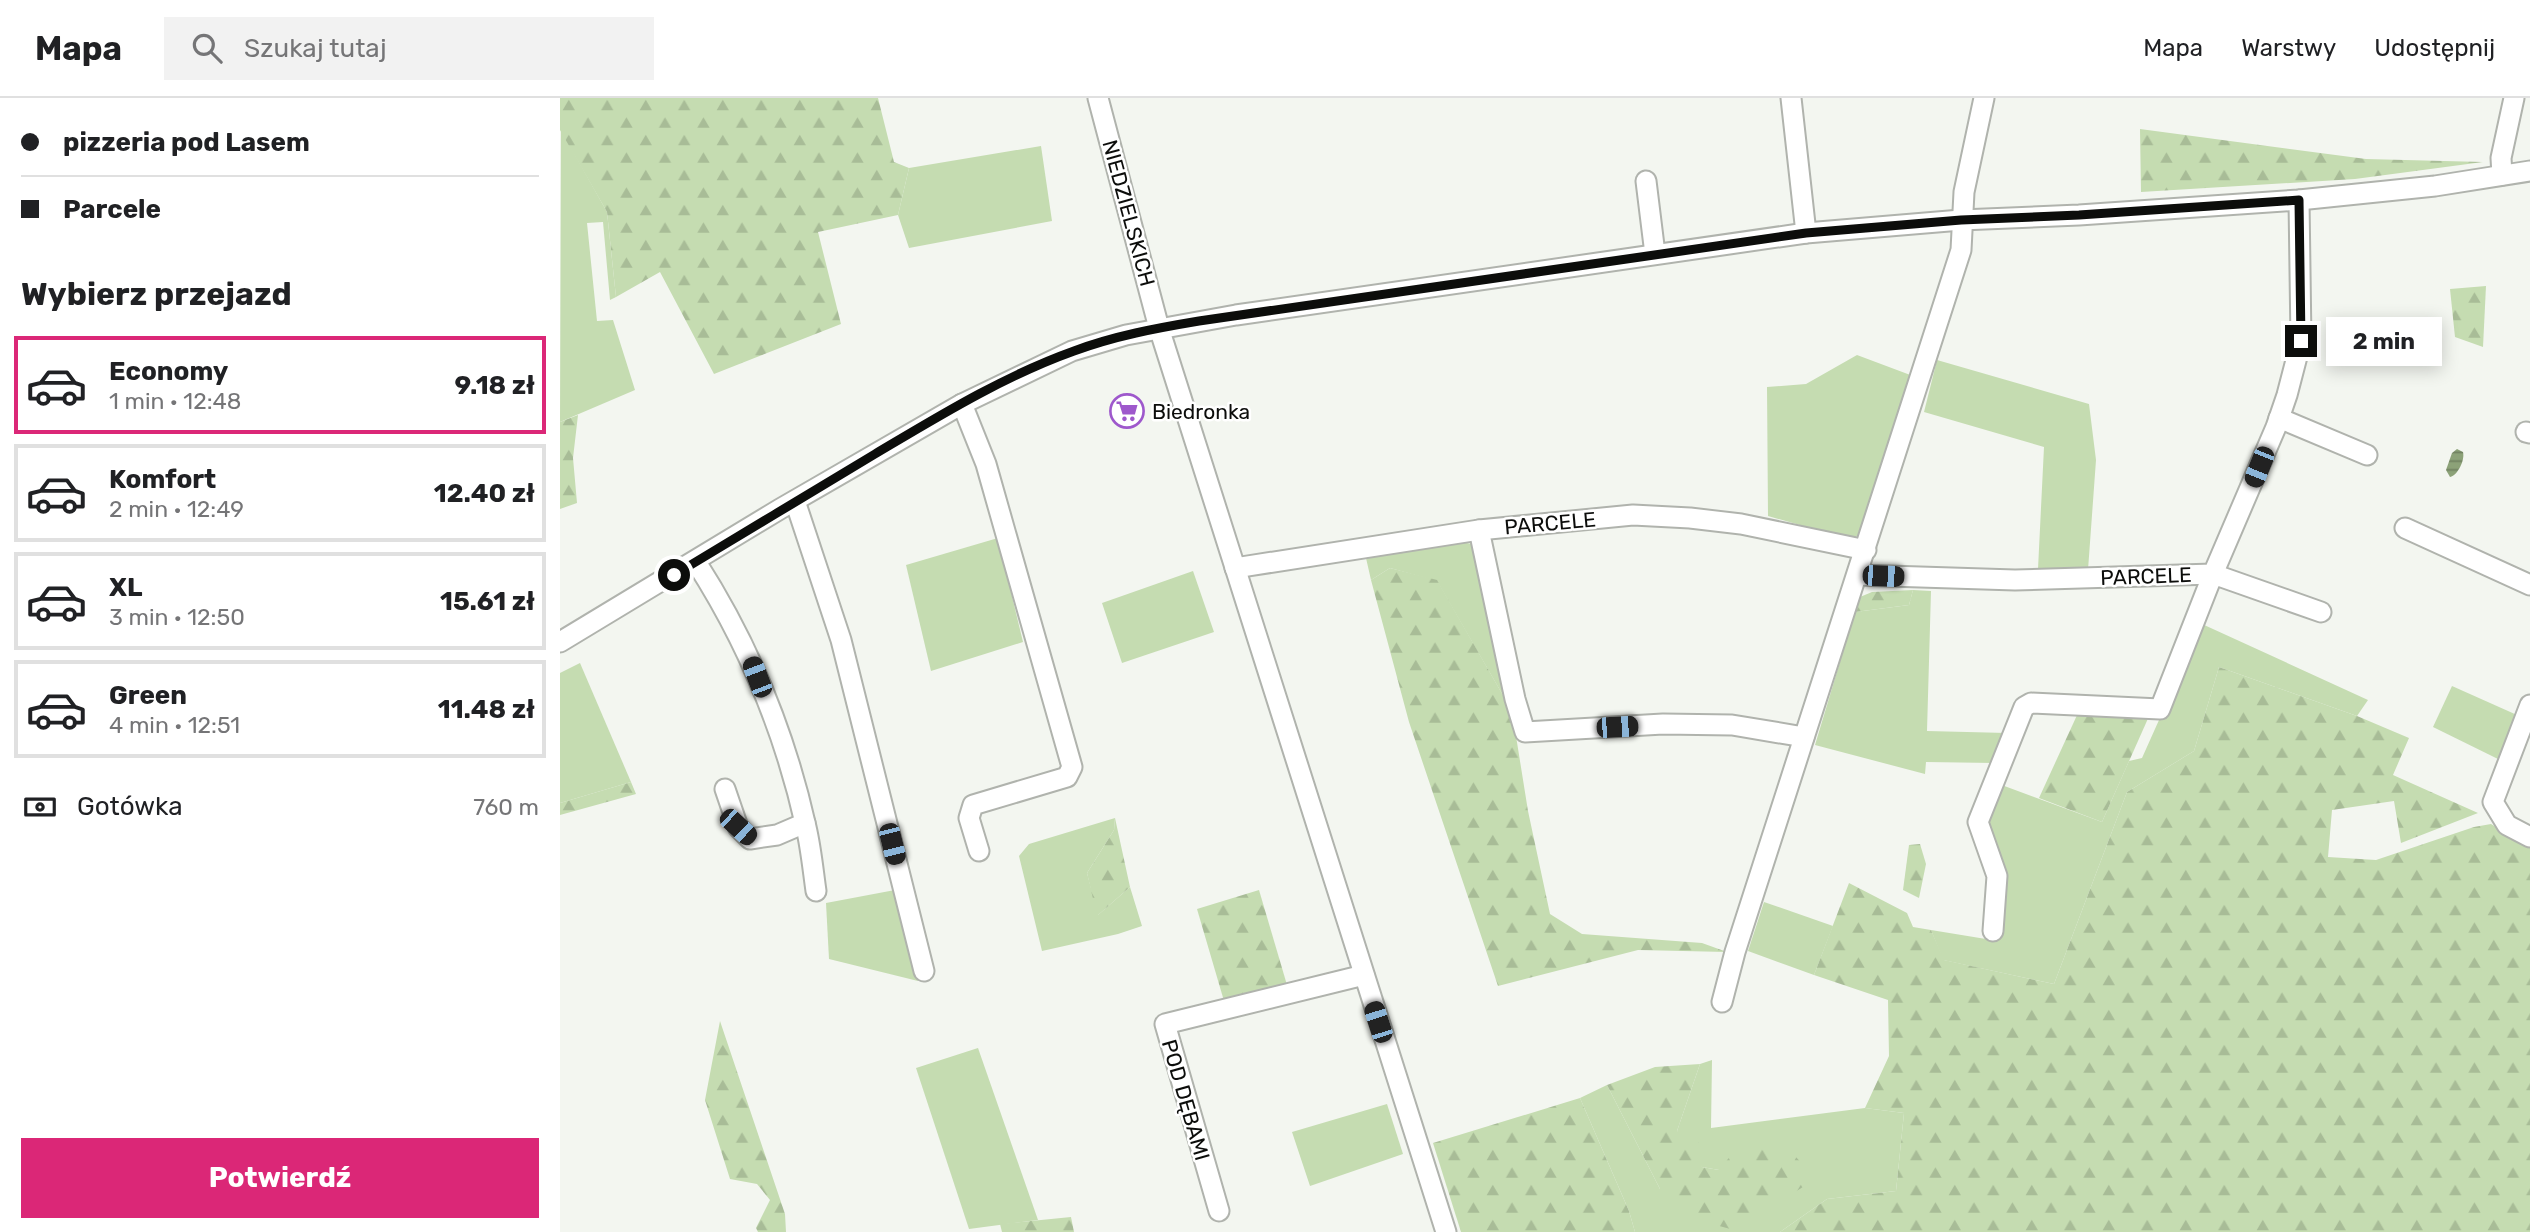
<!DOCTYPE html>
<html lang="pl">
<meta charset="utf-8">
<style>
body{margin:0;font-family:Rubik,sans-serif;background:#f2f2f2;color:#202124;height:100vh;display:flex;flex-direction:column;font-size:26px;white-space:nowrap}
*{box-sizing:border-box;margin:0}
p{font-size:23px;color:#757577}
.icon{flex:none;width:38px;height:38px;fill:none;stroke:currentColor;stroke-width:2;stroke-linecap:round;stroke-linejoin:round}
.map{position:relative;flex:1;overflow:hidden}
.side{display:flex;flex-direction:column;background:#fff;width:560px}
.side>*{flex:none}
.top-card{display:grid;align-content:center;height:154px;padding:0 21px;background:#fff}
.end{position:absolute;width:32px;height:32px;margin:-16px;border:9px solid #0c0d0b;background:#fff;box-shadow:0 0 0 4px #fff}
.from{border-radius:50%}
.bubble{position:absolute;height:49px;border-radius:0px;background:#fff;box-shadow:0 4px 18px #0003;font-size:23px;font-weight:700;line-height:49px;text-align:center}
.car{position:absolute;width:21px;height:42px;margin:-21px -10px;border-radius:9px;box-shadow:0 0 5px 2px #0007;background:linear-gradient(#222 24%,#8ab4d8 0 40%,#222 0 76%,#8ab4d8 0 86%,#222 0)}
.top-card b{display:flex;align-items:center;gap:24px;height:66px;font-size:26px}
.top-card b+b{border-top:2px solid #e0e0e0}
.top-card i{width:18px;height:18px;background:#202124}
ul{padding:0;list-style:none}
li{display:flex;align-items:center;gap:21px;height:98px;margin:0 14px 10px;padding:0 7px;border:4px solid #e0e0e0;border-radius:0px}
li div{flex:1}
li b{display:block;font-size:26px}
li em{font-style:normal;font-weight:700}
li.current{border-color:#db2777}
li>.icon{width:63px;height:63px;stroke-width:1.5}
h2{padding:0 21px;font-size:32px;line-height:84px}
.pay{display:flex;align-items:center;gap:18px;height:77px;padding:0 21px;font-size:26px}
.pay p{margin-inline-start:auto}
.primary-button{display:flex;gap:14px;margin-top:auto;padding:14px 21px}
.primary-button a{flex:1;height:80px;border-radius:0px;background:#db2777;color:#fff;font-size:28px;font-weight:700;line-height:80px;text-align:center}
header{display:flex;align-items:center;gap:42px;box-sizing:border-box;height:98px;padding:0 35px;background:#fff;border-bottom:2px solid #e0e0e0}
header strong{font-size:33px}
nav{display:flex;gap:38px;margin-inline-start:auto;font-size:24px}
.search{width:490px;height:63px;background:#f2f2f2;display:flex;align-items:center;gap:18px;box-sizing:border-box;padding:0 24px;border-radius:0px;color:#757577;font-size:26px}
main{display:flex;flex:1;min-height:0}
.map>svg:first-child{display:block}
.grass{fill:#c5dcb1}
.forest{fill:url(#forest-firs)}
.water{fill:url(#water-rules)}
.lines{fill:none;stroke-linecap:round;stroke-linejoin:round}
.minor-casing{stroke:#b0b3ad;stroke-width:23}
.minor{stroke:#fff;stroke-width:19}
.route{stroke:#0c0d0b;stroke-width:9}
.labels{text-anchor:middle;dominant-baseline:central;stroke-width:5;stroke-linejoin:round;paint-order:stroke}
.street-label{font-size:21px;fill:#0c0d0b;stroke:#fff}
.poi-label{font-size:21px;fill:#0c0d0b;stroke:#fff;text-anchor:start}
</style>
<header>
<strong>Mapa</strong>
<div class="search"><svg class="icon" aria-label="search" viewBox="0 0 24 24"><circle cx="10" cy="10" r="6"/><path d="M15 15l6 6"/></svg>Szukaj tutaj</div>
<nav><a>Mapa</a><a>Warstwy</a><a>Udostępnij</a></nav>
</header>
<main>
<section class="side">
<div class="top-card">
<b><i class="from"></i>pizzeria pod Lasem</b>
<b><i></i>Parcele</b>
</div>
<h2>Wybierz przejazd</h2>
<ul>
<li class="current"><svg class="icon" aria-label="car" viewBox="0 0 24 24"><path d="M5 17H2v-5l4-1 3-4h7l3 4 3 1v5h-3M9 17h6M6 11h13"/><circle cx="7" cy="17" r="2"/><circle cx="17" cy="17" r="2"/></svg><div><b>Economy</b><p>1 min · 12:48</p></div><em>9.18 zł</em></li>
<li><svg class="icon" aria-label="car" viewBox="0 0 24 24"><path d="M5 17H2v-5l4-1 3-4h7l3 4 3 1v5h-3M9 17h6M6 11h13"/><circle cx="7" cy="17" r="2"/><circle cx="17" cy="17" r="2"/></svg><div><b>Komfort</b><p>2 min · 12:49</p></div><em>12.40 zł</em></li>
<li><svg class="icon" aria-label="car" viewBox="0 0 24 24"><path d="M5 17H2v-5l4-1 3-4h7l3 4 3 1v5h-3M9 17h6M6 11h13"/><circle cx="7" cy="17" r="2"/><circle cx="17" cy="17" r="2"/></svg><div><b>XL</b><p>3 min · 12:50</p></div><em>15.61 zł</em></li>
<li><svg class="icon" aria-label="car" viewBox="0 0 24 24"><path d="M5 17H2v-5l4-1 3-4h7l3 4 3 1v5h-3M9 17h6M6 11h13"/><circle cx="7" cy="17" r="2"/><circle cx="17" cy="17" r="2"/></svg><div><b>Green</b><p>4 min · 12:51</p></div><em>11.48 zł</em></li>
</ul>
<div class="pay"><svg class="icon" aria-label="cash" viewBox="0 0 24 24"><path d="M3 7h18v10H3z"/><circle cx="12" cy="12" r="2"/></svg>Gotówka<p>760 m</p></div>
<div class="primary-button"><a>Potwierdź</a></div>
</section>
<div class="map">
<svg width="1970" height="1134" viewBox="0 0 1970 1134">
<defs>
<pattern id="forest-firs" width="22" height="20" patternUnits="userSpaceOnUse" patternTransform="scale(1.75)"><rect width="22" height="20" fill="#c5dcb1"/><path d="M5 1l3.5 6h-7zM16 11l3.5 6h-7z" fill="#a8bc97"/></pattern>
<pattern id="water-rules" width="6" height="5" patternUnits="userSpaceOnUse" patternTransform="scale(1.75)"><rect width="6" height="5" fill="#8ca278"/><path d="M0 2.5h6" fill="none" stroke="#718261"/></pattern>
</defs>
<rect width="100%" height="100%" fill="#f3f6f0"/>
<g class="grass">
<path d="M1,32L47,114L56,199L50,202L43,124L27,125L37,223L53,222L75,292L0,324Z"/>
<path d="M481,48L492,123L349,150L338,117L349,70Z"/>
<path d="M1297,257L1353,278L1300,437L1289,441L1208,418L1207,289L1246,286Z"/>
<path d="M1377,262L1529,306L1536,362L1528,472L1478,471L1484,349L1364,314Z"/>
<path d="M438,440L463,544L371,573L346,467Z"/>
<path d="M902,444L912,446L952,613L877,483L830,470L811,482L806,460Z"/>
<path d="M633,473L654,534L562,565L542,505Z"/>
<path d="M1353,492L1371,493L1367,633L1447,635L1434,665L1366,664L1365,676L1255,647L1295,514L1349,507Z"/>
<path d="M1642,526L1808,602L1797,618L1659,569L1634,653L1567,694L1494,886L1383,862L1371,832L1432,842L1439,824L1447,774L1425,723L1439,686L1542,724L1569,663L1582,660Z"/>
<path d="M20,565L71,684L0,705V575Z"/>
<path d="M1892,588L1957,617L1940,662L1873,629Z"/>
<path d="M555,720L554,732L527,775L538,817L570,789L582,828L558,836L482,853L459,758L469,746Z"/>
<path d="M335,792L358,883L269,861L266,805Z"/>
<path d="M1204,804L1273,828L1254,877L1188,853Z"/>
<path d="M418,950L478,1122L409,1131L356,970Z"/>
<path d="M1152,962L1151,1030L1305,1010L1344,1015L1336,1093L1267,1101L1220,1134H1075L1069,1113L1020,1000L1047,987L1100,1091L1159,1072L1142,1069L1117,1033L1140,966Z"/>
<path d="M827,1006L843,1056L750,1088L732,1034Z"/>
</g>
<g class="forest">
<path d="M0,0H318L334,64L349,70L338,117L258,134L281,226L154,276L100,174L56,199L47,114L0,32Z"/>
<path d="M1580,31L1806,61L1923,64L1795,81L1581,94Z"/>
<path d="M1926,188L1923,249L1895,239L1890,191Z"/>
<path d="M18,317L13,360L17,405L0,411V324Z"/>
<path d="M830,470L877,482L952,613L968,713L990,816L1022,836L1142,845L1167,854L1078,852L938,888L849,624L811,482Z"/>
<path d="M1353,492L1349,507L1295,514L1300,499L1312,494Z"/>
<path d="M1659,569L1797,618L1849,640L1833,677L1918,715L1841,745L1834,703L1772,712L1768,759L1816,762L1914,729L1931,726L1970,750V1134H1220L1267,1101L1336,1093L1344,1015L1305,1010L1329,958L1328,902L1254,877L1289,785L1347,815L1353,829L1371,832L1384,862L1494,886L1567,694L1634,653Z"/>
<path d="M1518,615L1590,616L1542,724L1479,700Z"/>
<path d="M71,684L76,696L0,717V705Z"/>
<path d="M555,720L570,789L537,818L527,775L554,732Z"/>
<path d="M1360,746L1366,766L1359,800L1343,792L1349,747Z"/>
<path d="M699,792L727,887L664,903L637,811Z"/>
<path d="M160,923L225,1116L226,1134H198L196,1130L210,1102L197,1086L170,1081L145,1002Z"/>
<path d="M1140,966L1117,1033L1138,1043L1142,1069L1159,1072L1181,1045L1226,1048L1245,1069L1243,1089L1174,1132L1141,1123L1100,1091L1047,987L1095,969Z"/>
<path d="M1020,1000L1069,1113L1075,1134H901L873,1045Z"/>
<path d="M511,1119L514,1134H442L440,1126Z"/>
</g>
<path class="water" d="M1897,351L1903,354C1905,362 1898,377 1890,379L1886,372L1892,355Z"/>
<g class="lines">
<g class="minor-casing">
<g id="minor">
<path d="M538,0L599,230L886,1134"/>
<path d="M1231,0L1246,135"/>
<path d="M1942,77L1941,60L1954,0"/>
<path d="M1086,83L1095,156"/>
<path d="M402,306L426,366L512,669L507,679L413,707L409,720L419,753"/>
<path d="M1719,320L1807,357"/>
<path d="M1966,334L1970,335"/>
<path d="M235,403L281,542L364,873"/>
<path d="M1845,430L1970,487"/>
<path d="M919,432L955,601L965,634L1103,626L1172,627L1244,639"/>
<path d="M136,464C188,545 225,635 246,729C251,750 253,772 256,793"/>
<path d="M675,470L919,432L1073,417L1130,420L1181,426L1306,452"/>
<path d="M1297,477L1455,482L1653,476L1716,329L1727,297L1741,243L1739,102"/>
<path d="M0,544L220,411L402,306L512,253L566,237L676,217L1246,135L1401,122L1519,117L1739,102L1875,88L1970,73"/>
<path d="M1970,607L1933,704L1947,727L1970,739"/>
<path d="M165,691L178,729L190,741L217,737L245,725"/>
<path d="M1433,833L1437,778L1418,724L1464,609L1471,605L1600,611L1653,476L1761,514"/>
<path d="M1162,904L1175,854L1401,152L1404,94L1424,0"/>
<path d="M659,1113L605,926L804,877"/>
</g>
</g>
<use href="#minor" class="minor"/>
</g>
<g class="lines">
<path class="route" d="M114,477C181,437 248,396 315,356C379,318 444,278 514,253C554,238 597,230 639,223L1246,135L1401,122L1519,117L1739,102L1741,243"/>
</g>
<defs>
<g id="supermarket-ring" transform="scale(1.75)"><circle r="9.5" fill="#fff" stroke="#9e58cc" stroke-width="1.5"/><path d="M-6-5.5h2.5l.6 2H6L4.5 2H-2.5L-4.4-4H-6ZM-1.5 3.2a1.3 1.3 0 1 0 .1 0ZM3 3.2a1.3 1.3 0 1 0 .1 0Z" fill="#9e58cc"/></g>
</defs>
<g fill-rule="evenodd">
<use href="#supermarket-ring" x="567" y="313"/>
</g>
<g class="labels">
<g class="street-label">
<text transform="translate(569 115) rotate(75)">NIEDZIELSKICH</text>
<text transform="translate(990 425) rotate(-5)">PARCELE</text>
<text transform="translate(1586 478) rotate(-2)">PARCELE</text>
<text transform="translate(626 1002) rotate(74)">POD DĘBAMI</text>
</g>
<g class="poi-label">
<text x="592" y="313">Biedronka</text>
</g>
</g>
</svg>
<i class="end from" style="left:114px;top:477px"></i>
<i class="end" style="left:1741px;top:243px"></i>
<div class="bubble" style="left:1766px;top:219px;width:116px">2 min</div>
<i class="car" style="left:1699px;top:369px;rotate:202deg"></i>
<i class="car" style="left:1323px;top:478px;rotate:92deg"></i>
<i class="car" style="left:197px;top:579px;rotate:339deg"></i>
<i class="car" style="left:1057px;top:629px;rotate:87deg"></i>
<i class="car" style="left:178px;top:729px;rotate:133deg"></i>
<i class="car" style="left:332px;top:746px;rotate:166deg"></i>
<i class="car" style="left:818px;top:924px;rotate:342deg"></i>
</div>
</main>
